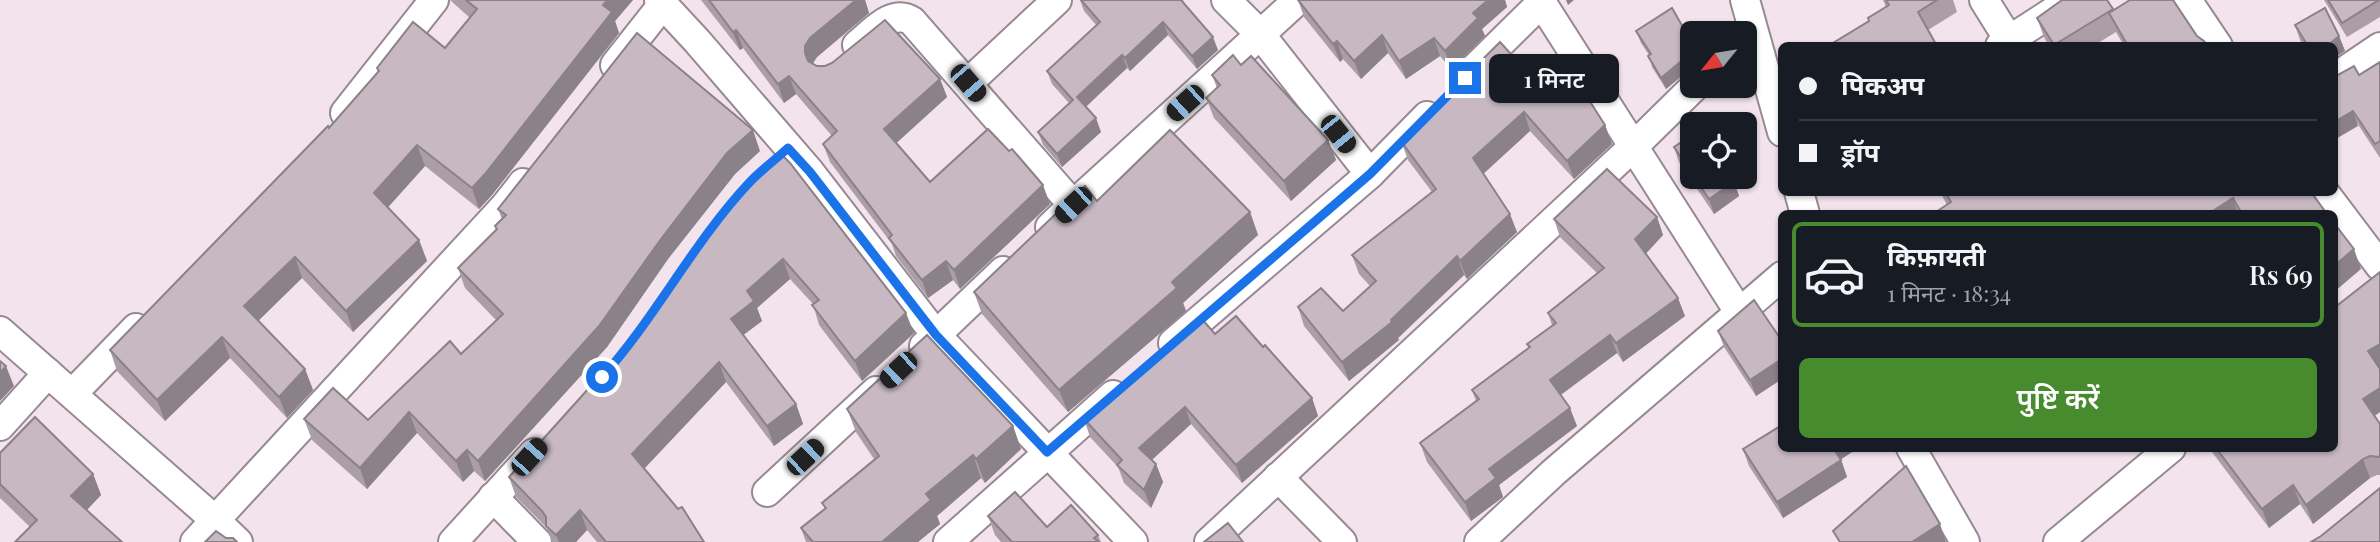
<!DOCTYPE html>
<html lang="hi">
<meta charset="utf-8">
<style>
body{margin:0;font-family:"Playfair Display","Noto Sans Devanagari",serif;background:#242831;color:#f1f3f6;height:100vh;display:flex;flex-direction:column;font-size:26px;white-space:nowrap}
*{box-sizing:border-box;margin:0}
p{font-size:23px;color:#9ea1a6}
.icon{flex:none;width:38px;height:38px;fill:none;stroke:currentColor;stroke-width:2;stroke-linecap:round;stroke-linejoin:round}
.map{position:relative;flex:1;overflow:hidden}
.sheet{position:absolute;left:1778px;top:210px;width:560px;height:242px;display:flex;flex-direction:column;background:#171b24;border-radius:10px;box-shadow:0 2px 5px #0004}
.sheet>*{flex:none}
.guide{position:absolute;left:1778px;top:42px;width:560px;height:154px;border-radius:10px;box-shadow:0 2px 5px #0004;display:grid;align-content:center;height:154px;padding:0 21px;background:#171b24}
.needle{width:46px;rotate:240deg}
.tools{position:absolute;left:1680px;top:21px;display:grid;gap:14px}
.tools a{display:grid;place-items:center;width:77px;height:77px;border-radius:10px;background:#171b24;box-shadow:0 2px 5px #0004;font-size:35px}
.end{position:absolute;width:32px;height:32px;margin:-16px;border:9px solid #1a73e8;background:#fff;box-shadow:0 0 0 4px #fff}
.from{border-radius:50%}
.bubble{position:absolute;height:49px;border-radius:10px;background:#171b24;box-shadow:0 2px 5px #0004;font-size:23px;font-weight:600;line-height:49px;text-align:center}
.car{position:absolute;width:21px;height:42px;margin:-21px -10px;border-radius:9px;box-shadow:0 0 5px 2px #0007;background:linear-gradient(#222 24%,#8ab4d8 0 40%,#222 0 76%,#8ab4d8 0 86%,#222 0)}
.guide b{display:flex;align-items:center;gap:24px;height:66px;font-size:26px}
.guide b+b{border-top:2px solid #363941}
.guide i{width:18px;height:18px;background:#f1f3f6}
ul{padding:12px 0 0;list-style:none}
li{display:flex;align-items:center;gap:21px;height:105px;margin:0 14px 10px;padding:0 7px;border:4px solid transparent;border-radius:10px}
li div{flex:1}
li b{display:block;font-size:26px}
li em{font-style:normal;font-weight:600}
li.selected{border-color:#488a2e}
li>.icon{width:63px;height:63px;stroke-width:1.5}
.button{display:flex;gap:14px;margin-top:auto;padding:14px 21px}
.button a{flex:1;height:80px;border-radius:10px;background:#488a2e;color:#fff;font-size:28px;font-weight:600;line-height:80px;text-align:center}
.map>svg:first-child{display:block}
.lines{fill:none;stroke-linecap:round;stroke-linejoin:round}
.street-casing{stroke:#978993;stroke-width:32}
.street{stroke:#fff;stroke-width:28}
.wall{fill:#ab9ea7}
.shaded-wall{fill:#8b8188}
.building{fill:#c7b8c2;stroke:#8b8188;stroke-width:2}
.route{stroke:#1a73e8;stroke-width:9}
</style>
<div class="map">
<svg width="2380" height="542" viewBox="0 0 2380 542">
<rect width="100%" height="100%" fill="#f2e3ed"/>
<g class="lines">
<g class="street-casing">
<g id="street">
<path d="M659,0L697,41L810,172L936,335L1003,271"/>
<path d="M1226,0L1260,34L1370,174"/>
<path d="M1540,0L1739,312"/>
<path d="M1745,0L1782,132"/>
<path d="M1984,0L2009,40"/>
<path d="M2187,0L2218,46"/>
<path d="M857,45C872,33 892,8 912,21L1073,205L1050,227"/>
<path d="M2000,46L2071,0"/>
<path d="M615,65L663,4"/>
<path d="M1473,70L1542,2"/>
<path d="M2334,78L2380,47"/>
<path d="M968,83L1057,0"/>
<path d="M345,113L434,0"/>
<path d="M1799,192L1805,214"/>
<path d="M2324,192L2380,266"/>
<path d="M1073,205L1298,0"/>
<path d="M0,331L215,520L238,542"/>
<path d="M1173,343L1370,174L1427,116"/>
<path d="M924,346L936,335L1133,542"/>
<path d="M72,394L136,328"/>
<path d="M0,426L48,373"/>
<path d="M1911,448L1965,542"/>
<path d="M1278,477L1342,542"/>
<path d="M767,492L876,391"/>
<path d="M493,497L537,542"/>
<path d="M195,542L505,206L523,183"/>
<path d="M453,542L534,453"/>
<path d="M948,542L1113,395"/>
<path d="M1209,542L1634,146L1695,86"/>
<path d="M1479,542L1554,472L1782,276"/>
<path d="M2058,542L2171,448"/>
</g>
</g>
<use href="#street" class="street"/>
</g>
<g class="wall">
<path d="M450,0H633L615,21L619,33L492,195L479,209L425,166L388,207L419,240L427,261L353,332L302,278L259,320L305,369L313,390L287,418L230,358L165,421L117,371L110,350L329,128L378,72L377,68L445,48L470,18Z"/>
<path d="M701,0H865L869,13L817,57L813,64L817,66L940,79L947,97L896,143L930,182L1050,204L960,289L953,280L928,298L896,256L892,244L830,162L823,144L832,136L796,94L784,103L743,48L740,50Z"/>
<path d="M1080,0H1183L1185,5L1218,50L1197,69L1168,35L1130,71L1127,68L1086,107L1101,132L1062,167L1043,145L1038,132L1069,103L1052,84L1047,71L1097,26L1084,11Z"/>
<path d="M1298,0H1505L1507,7L1482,29L1485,36L1451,69L1440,56L1406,79L1388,53L1361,79L1343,59L1340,62L1304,17Z"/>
<path d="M1883,0H1953L1957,12L1928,30L1868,21L1886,7Z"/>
<path d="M2107,0L2113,11L2197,36L2207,46H2124L2116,32L2093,46H2049L2044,37L2037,18Z"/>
<path d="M2324,0H2380V17L2347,37Z"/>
<path d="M2295,25L2339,36L2345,51L2334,46H2304L2300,40Z"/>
<path d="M1636,31L1692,43V71L1684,74L1666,89L1652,67L1649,55L1641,43Z"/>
<path d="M2380,62V158L2334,88V77L2359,75Z"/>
<path d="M1212,75L1328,140L1336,160L1291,201L1214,118L1206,98L1217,88Z"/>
<path d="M1549,96L1605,125L1612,144L1574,179L1530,131L1483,173L1517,232L1467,279L1464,275L1398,338L1399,340L1349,381L1304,326L1298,307L1343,311L1370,286L1359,274L1352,255L1432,192L1408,160L1401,141Z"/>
<path d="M1692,135V177H1730L1734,182L1739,196L1714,214L1679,162L1674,147Z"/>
<path d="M760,151L735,174L668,259L607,347L485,481L474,471L463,482L417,433L367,489L312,440L304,419L368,420L461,354L496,320L465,288L458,268L496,230L495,226L502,219L498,209Z"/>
<path d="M753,176L914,333L862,381L819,325L813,304L790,279L757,308L762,321L743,335L796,404L803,424L774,446L726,382L644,469L704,542H597L587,530L576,542H552L547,528L516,497L509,477L625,348Z"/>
<path d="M1940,192H2311L2327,214H1933L1947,205Z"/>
<path d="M1097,201L1250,212L1258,235L1183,303L1186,311L1068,412L982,314L974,292Z"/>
<path d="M1657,217L1663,235L1646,253L1685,316L1623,362L1617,353L1561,395L1577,426L1499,485L1503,497L1471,521L1427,462L1420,443L1476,401L1472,390L1529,348L1527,344L1552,325L1548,313L1597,273L1560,237L1554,219Z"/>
<path d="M2380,272V412L2375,416L2380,424V475H2377L2370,478L2313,524L2300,504L2269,528L2209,448H2334L2338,307Z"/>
<path d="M1718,331L1782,341V379L1756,396L1724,347Z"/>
<path d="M1215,334L1263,347L1312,398L1318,416L1242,483L1191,424L1152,460L1156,464L1163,482L1151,508L1124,483L1118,467L1090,437L1084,419Z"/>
<path d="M847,409L1013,426L1021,449L985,483L981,478L937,516L940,524L918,542H806L801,528L825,509L822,503L874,459L856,432Z"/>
<path d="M1782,448H1858L1841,459L1847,477L1783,518L1749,466L1743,449Z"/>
<path d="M0,453L93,474L101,495L87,510L30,527L0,498Z"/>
<path d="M988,516L1047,527L1098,535L1101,542H1001L995,535Z"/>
</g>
<g class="shaded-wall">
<path d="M607,0H633L615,21L619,33L492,195L479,209L472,188Z"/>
<path d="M856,0H865L869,13L817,57L812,64V72L805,53V46L810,38Z"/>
<path d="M1488,0H1505L1507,7L1482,29L1485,36L1451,69L1445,51L1473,13Z"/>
<path d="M1566,0H1574L1568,5Z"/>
<path d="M1163,22L1168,35L1130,71L1125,58Z"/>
<path d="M736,30L743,48L740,50L733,32Z"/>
<path d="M1382,35L1388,53L1361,79L1354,61Z"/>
<path d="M2339,36L2345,51L2334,58V46H2327Z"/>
<path d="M1213,37L1218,50L1197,69L1192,56Z"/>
<path d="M1434,38L1440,56L1406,79L1399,61Z"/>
<path d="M1337,41L1343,59L1340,62L1333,44Z"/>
<path d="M1122,55L1127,68L1082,110L1077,97Z"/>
<path d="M1680,62L1684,74L1666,89L1661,78Z"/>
<path d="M789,76L796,94L784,103L778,84Z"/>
<path d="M940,79L947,97L891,148L884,129Z"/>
<path d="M2353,111L2358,126L2334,140V122Z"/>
<path d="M1524,112L1530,131L1480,177L1473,158Z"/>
<path d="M1096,118L1101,132L1062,167L1057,154Z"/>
<path d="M1605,125L1612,144L1574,179L1567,161Z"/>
<path d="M753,130L760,151L735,174L668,259L607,347L485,481L478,461L661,239L727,153Z"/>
<path d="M1328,140L1336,160L1291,201L1284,181Z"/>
<path d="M417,145L425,166L382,214L374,193Z"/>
<path d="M1734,182L1739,196L1714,214L1709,199Z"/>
<path d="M1043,185L1050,204L960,289L954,270Z"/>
<path d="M2233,198L2238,214H2208Z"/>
<path d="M1250,212L1258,235L1183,303L1186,311L1068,412L1059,390L1172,282Z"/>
<path d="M1510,214L1517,232L1467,279L1460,261Z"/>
<path d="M1657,217L1663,235L1642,258L1635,239Z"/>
<path d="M419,240L427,261L353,332L346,311Z"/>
<path d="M2354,249L2361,269L2334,292V266Z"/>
<path d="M1457,256L1464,275L1398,338L1399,340L1349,381L1342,362L1391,320Z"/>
<path d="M295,257L302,278L252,327L244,306Z"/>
<path d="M783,259L790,279L757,308L762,321L738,339L731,319L747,291Z"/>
<path d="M946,261L953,280L928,298L922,280Z"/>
<path d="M1678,298L1685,316L1623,362L1616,343Z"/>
<path d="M906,313L914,333L862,381L855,361Z"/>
<path d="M1610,335L1617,353L1556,398L1550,380Z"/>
<path d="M222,337L230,358L165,421L157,400Z"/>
<path d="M2380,344V367L2375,370L2368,351Z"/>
<path d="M1782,359V379L1756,396L1750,380Z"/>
<path d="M719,362L726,382L639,474L632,454Z"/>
<path d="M6,366L14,386L0,401V373Z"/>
<path d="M305,369L313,390L287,418L279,397Z"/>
<path d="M2380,388V412L2370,418L2363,399Z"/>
<path d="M1312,398L1318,416L1242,483L1236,465Z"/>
<path d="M796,404L803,424L774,446L767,426Z"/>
<path d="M1185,407L1191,424L1145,466L1139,448Z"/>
<path d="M1570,408L1577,426L1499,485L1503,497L1471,521L1465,502L1489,469Z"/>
<path d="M409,412L417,433L367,489L360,468Z"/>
<path d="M1013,426L1021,449L985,483L976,459Z"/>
<path d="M1832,448H1858L1837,462Z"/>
<path d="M467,450L474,471L463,482L456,461Z"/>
<path d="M973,455L981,478L937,516L940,524L918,542H882L926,494Z"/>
<path d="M2363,459L2370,478L2313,524L2306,505Z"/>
<path d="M1841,460L1847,477L1783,518L1777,502Z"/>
<path d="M1156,464L1163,482L1151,508L1144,490Z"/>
<path d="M93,474L101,495L79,518L71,496Z"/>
<path d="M2293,485L2300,504L2269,528L2262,509Z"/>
<path d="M580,510L587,530L576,542H559L556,535Z"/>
<path d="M1940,524L1946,542H1912Z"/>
</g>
<g class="building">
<path d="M466,0H607L603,5L612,12L485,174L472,188L417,145L374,193L419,240L346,311L295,257L244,306L305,369L279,397L222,337L157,400L110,350L328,126L329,128L379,71L377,68L413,22L445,48L477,9Z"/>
<path d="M709,0H856L810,38L805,46V53L808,61L817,66H825L832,63L885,20L940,79L884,129L930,182L988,129L1009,151L1012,149L1043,185L954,270L946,261L922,280L889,238L892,235L823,144L837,131L789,76L778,84L736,30L733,32Z"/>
<path d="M1081,0H1181L1213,37L1192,56L1163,22L1125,58L1122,55L1077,97L1096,118L1057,154L1038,132L1073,100L1047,71L1100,22Z"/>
<path d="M1298,0H1488L1473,13L1478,18L1445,51L1434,38L1399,61L1382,35L1354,61L1337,41L1333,44Z"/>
<path d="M1886,0H1937L1918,12L1937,46H1828L1869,21L1868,18L1889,5Z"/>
<path d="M2062,0H2107L2113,9L2054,45L2037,18Z"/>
<path d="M2130,0H2173L2197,36L2204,41L2207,46H2128L2109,13Z"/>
<path d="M2328,0H2379L2342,23Z"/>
<path d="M1672,8L1692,43V57L1680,62L1661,78L1648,56L1651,54L1636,31Z"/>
<path d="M2325,8L2339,36L2327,46H2308L2295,25Z"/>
<path d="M637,33L753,130L727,153L661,239L599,326L478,461L467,450L456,461L409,412L360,468L304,419L333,388L368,420L450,341L461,354L503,314L458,268L497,229L495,226L506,215L498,209Z"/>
<path d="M1500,42L1549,96L1573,75L1605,125L1567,161L1524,112L1473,158L1510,214L1460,261L1457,256L1391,320L1392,322L1342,362L1298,307L1321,288L1343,311L1376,281L1352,255L1436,189L1401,141Z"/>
<path d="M1233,55L1241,65L1251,56L1328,140L1284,181L1206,98L1220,85L1212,75Z"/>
<path d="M2380,62V141L2375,144L2353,111L2334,122V90L2337,88L2334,84V77L2354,66L2359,75Z"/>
<path d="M1170,130L1250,212L1172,282L1177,288L1059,390L974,292L1085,186L1097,201Z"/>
<path d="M1692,135V174L1674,147Z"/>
<path d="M779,152L790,163L906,313L855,361L812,305L819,300L783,259L747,291L754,301L731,319L796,404L767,426L719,362L632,454L678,509L682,507L704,542H606L580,510L556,535L546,526V517L542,511L509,477L625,348L688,259L753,176Z"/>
<path d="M1607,169L1657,217L1635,239L1678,298L1616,343L1610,335L1550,380L1570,408L1489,469L1496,478L1465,502L1420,443L1479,399L1472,390L1530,347L1527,344L1556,323L1548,313L1604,268L1554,219Z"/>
<path d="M1694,177H1730L1734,182L1709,199Z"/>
<path d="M1945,192H2311L2327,214H2242L2233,198L2208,214H1933L1951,202Z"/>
<path d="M2334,223L2354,249L2334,266Z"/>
<path d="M2380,272V344L2368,351L2380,369V388L2363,399L2380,424V457L2370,456L2363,459L2306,505L2293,485L2262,509L2216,448H2334V308Z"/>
<path d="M1754,300L1782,341V359L1750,380L1718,331Z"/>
<path d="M1236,316L1263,347L1265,345L1312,398L1236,465L1185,407L1139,448L1156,464L1144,490L1117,465L1122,460L1084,419L1201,318L1215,334Z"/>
<path d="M927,335L1013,426L976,459L973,455L926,494L931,500L882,542H813L801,528L826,508L822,503L879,456L847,409Z"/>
<path d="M0,361L6,366L0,373Z"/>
<path d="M35,417L93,474L71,496L122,542H15L37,520L0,484V453Z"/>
<path d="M1782,425V448H1833L1841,460L1777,502L1743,449Z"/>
<path d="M1906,466L1940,524L1912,542H1840L1833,531Z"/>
<path d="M2380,488V542H2311L2321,536Z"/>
<path d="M1015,492L1047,527L1071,505L1098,535L1094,538L1099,542H1012L988,516Z"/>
<path d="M1228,523L1243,542H1204Z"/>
<path d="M216,531L226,538H233L237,542H205Z"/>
</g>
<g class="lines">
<path class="route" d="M602,377C656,317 693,243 748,184C760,171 775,160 788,148L810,172L936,335L1047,452L1370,174L1465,78"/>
</g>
</svg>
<div class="tools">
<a><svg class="needle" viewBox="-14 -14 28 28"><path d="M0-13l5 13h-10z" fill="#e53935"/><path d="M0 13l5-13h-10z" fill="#9ea1a6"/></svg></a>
<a><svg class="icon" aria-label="locate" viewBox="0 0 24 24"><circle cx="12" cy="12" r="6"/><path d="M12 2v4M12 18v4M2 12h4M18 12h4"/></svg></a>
</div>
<i class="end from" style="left:602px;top:377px"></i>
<i class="end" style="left:1465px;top:78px"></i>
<div class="bubble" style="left:1489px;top:54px;width:130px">1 मिनट</div>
<i class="car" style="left:968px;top:83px;rotate:139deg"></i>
<i class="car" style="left:1185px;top:103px;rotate:228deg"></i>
<i class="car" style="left:1338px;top:134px;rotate:141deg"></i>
<i class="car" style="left:1073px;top:205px;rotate:227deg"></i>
<i class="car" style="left:898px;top:370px;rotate:227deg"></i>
<i class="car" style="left:529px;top:457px;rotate:42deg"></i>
<i class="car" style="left:805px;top:457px;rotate:47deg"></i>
<div class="guide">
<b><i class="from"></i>पिकअप</b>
<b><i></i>ड्रॉप</b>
</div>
<section class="sheet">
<ul>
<li class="selected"><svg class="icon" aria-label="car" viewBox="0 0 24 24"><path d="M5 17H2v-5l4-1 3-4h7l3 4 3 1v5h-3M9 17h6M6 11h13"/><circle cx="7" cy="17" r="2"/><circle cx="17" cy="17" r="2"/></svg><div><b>किफ़ायती</b><p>1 मिनट · 18:34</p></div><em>Rs 69</em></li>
</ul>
<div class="button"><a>पुष्टि करें</a></div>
</section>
</div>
